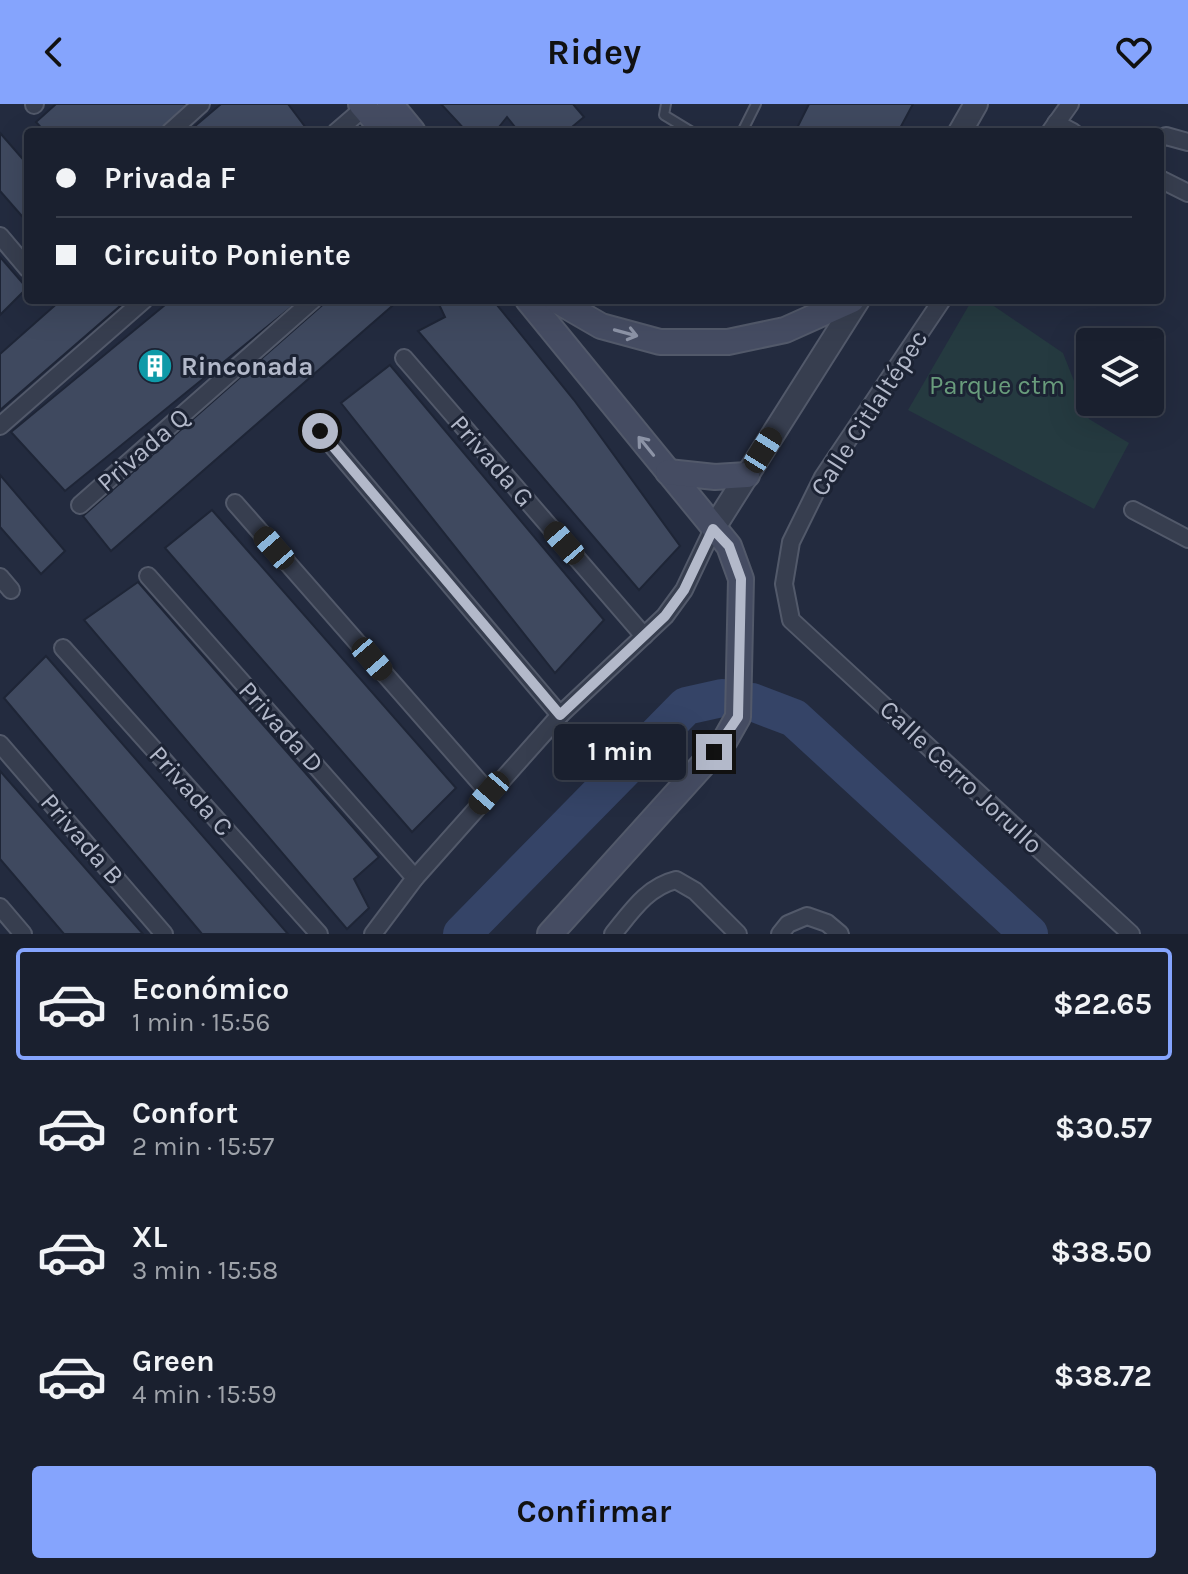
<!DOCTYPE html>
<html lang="es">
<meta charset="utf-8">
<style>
body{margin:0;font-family:Karla,sans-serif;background:#272d3b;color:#f1f3f6;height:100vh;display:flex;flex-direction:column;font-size:30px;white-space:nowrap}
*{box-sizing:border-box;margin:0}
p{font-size:26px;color:#9fa3aa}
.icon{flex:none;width:44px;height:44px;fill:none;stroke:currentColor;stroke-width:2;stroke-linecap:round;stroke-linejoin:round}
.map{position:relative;height:830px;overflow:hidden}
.sheet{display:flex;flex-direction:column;background:#1a202f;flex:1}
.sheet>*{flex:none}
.banner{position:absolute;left:24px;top:24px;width:1140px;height:176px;border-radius:8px;box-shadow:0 8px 32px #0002,0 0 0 2px #383e4b;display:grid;align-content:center;height:176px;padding:0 32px;background:#1a202f}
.controls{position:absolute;left:1076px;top:224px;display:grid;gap:16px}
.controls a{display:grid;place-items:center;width:88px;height:88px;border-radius:8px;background:#1a202f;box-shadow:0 8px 32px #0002,0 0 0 2px #383e4b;font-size:40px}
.end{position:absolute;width:36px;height:36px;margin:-18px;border:10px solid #b3b9ca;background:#111;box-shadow:0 0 0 4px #111}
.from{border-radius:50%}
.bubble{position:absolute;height:56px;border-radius:8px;background:#1a202f;box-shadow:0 8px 32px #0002,0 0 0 2px #383e4b;font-size:26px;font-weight:700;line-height:56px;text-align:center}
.car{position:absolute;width:24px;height:48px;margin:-24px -12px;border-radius:10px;box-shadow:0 0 6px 2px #0007;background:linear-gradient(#222 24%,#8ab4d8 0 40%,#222 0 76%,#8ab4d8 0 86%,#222 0)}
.banner b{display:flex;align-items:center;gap:28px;height:76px;font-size:30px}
.banner b+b{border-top:2px solid #383e4b}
.banner i{width:20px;height:20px;background:#f1f3f6}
ul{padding:14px 0 0;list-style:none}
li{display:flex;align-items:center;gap:24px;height:112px;margin:0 16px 12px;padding:0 16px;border:4px solid transparent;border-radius:8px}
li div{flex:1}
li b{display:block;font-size:30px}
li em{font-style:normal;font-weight:700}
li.active{border-color:#85a4fd}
li>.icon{width:72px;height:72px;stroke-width:1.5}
.action{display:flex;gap:16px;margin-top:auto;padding:16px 32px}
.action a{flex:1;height:92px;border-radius:8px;background:#85a4fd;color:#111;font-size:32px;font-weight:700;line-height:92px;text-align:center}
header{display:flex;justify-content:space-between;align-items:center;height:104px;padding:0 32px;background:#85a4fd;color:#111;font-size:36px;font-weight:700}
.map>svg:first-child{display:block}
.green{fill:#253a40}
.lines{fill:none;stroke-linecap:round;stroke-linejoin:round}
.river{stroke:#354467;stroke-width:38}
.building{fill:#3f495f;stroke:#1e2536;stroke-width:2}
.service-casing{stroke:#52596a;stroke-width:12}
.minor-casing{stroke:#52596a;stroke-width:20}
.tertiary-casing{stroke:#52596a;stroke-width:26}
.secondary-casing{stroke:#52596a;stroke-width:28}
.service{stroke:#373e4f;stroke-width:8}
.minor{stroke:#373e4f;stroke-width:16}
.tertiary{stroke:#373e4f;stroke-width:22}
.secondary{stroke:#454c62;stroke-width:24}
.oneway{stroke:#8c93a6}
.route{stroke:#b3b9ca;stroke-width:10}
.labels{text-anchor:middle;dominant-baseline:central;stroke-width:6;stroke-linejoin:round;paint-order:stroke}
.poi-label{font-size:26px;font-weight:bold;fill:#b3b9ca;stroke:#1c2334;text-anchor:start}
.park-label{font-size:26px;fill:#699c7c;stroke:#1c2334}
.street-label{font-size:26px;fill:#b3b9ca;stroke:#1c2334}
</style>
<header><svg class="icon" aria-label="back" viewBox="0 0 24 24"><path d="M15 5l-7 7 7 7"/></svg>Ridey<svg class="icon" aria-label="heart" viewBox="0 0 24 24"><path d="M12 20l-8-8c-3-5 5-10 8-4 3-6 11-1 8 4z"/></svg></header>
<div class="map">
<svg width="1188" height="830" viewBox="0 0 1188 830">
<rect width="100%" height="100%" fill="#232b3f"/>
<path class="green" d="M972,196H985L1063,249L1089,315L1129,339L1094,405L908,306Z"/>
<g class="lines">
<g class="river">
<path d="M752,598L794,614L1029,830"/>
<path d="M462,830L686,602L722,594"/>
</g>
</g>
<g class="building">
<path d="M56,0H194L162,28H45L36,18Z"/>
<path d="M221,0H288L309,28H188Z"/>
<path d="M441,0H573L584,13L566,28H519L507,13L495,28H467Z"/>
<path d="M809,0H913L898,28H795Z"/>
<path d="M0,29L28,61V119L0,87Z"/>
<path d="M0,153L27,184L0,211Z"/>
<path d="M61,196H127L0,306V250Z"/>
<path d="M171,196H300L65,387L11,328Z"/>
<path d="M328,196H399L111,447L83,412Z"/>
<path d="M437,196H493L574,296L680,442L639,486L418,227L445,213Z"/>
<path d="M390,261L604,516L555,569L341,299Z"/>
<path d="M0,371L65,447L41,470L0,423Z"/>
<path d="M212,406L456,684L412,728L165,444Z"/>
<path d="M138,478L379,753L354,775L369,804L347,825L84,516Z"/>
<path d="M46,552L288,830H202L4,594Z"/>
<path d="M0,667L143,830H64L0,755Z"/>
</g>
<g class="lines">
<g class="service-casing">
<g id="service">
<path d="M666,0L664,11L692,28"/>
<path d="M742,28L756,0"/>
</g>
</g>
<g class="minor-casing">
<g id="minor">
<path d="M34,1L35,0"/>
<path d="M1056,19L1073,28"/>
<path d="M170,28L201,0"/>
<path d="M336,28L364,4"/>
<path d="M1050,28L1070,0"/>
<path d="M1160,34L1166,32L1188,38"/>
<path d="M1160,75L1188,89"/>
<path d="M0,132L28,165"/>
<path d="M942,196L823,373L791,438L784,480L791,516L1131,830"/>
<path d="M404,254L644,532"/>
<path d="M0,322L144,196"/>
<path d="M320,327L560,611"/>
<path d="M235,399L489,689"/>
<path d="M80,401L313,196"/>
<path d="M1133,406L1188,435"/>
<path d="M148,472L415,774"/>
<path d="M0,473L11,486"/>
<path d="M63,544L319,830"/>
<path d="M0,640L164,830"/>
<path d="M0,803L23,830"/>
<path d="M373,830L415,774L560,611L665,512L684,486L713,425"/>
<path d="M613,830C631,808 647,783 676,776L695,787L738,830"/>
<path d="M780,830L788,820L807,812L827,819L840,830"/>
</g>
</g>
<g class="tertiary-casing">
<g id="tertiary">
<path d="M960,28L976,0"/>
<path d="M713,425L858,196"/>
</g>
</g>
<g class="secondary-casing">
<g id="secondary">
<path d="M361,0L385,28"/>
<path d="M390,0L413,28"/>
<path d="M528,196L729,442L741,475L738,613L725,636L550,830"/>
<path d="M556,196L601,222L660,238H728L785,226L852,196"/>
<path d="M668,368L715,373L747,371"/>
</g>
</g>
<use href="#service" class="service"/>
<use href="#minor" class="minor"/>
<use href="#tertiary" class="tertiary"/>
<use href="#secondary" class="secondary"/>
</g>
<defs><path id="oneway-shaft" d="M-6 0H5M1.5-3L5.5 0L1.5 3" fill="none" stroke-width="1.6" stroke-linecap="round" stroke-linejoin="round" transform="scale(2)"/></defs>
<g class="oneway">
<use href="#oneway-shaft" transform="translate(626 229) rotate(15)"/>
<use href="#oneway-shaft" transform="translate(646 342) rotate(-129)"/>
</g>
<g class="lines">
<path class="route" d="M320,327L560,611L665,512L684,486L713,425L729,442L741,475L738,613L714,648"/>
</g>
<defs>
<g id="building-disc" transform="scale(1.8)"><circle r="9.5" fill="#0f9aa8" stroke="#1c2334"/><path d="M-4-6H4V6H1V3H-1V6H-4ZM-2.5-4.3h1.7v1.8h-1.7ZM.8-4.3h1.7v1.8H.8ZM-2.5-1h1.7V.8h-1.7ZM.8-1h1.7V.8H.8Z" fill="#fff"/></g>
</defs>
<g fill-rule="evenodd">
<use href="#building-disc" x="155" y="262"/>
</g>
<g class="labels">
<g class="poi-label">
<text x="181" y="262">Rinconada</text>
</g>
<g class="park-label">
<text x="997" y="281">Parque ctm</text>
</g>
<g class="street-label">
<text transform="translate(869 309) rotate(-57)">Calle Citlaltépec</text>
<text transform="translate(143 346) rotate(-41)">Privada Q</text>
<text transform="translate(492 357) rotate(49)">Privada G</text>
<text transform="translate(281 623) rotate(48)">Privada D</text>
<text transform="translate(961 673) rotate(43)">Calle Cerro Jorullo</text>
<text transform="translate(191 687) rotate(48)">Privada C</text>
<text transform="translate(82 735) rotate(49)">Privada B</text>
</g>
</g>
</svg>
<div class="controls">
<a><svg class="icon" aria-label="layers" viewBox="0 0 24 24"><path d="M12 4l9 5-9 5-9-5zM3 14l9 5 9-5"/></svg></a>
</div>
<i class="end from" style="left:320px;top:327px"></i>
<i class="end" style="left:714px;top:648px"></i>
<div class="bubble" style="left:554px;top:620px;width:132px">1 min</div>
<i class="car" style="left:763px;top:346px;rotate:32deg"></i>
<i class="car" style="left:564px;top:439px;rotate:319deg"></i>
<i class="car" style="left:274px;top:444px;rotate:319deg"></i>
<i class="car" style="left:372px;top:555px;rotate:139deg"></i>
<i class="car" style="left:489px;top:689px;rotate:221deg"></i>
<div class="banner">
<b><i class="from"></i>Privada F</b>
<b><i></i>Circuito Poniente</b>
</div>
</div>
<section class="sheet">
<ul>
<li class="active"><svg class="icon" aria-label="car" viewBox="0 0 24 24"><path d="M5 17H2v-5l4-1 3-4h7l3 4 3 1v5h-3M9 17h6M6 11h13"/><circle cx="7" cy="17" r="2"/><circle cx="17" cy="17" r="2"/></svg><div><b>Económico</b><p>1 min · 15:56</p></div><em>$22.65</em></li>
<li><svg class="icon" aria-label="car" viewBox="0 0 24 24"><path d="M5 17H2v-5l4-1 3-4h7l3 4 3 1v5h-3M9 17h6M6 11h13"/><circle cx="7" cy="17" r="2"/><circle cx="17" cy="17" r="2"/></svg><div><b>Confort</b><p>2 min · 15:57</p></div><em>$30.57</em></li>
<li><svg class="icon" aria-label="car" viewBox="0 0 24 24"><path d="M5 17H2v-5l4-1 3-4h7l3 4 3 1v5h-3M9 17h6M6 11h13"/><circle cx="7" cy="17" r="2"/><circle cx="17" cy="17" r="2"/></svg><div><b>XL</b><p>3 min · 15:58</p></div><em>$38.50</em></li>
<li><svg class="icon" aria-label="car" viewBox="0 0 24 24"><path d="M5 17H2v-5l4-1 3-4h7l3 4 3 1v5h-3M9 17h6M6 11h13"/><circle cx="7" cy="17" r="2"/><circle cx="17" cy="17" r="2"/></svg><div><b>Green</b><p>4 min · 15:59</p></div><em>$38.72</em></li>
</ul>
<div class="action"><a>Confirmar</a></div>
</section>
